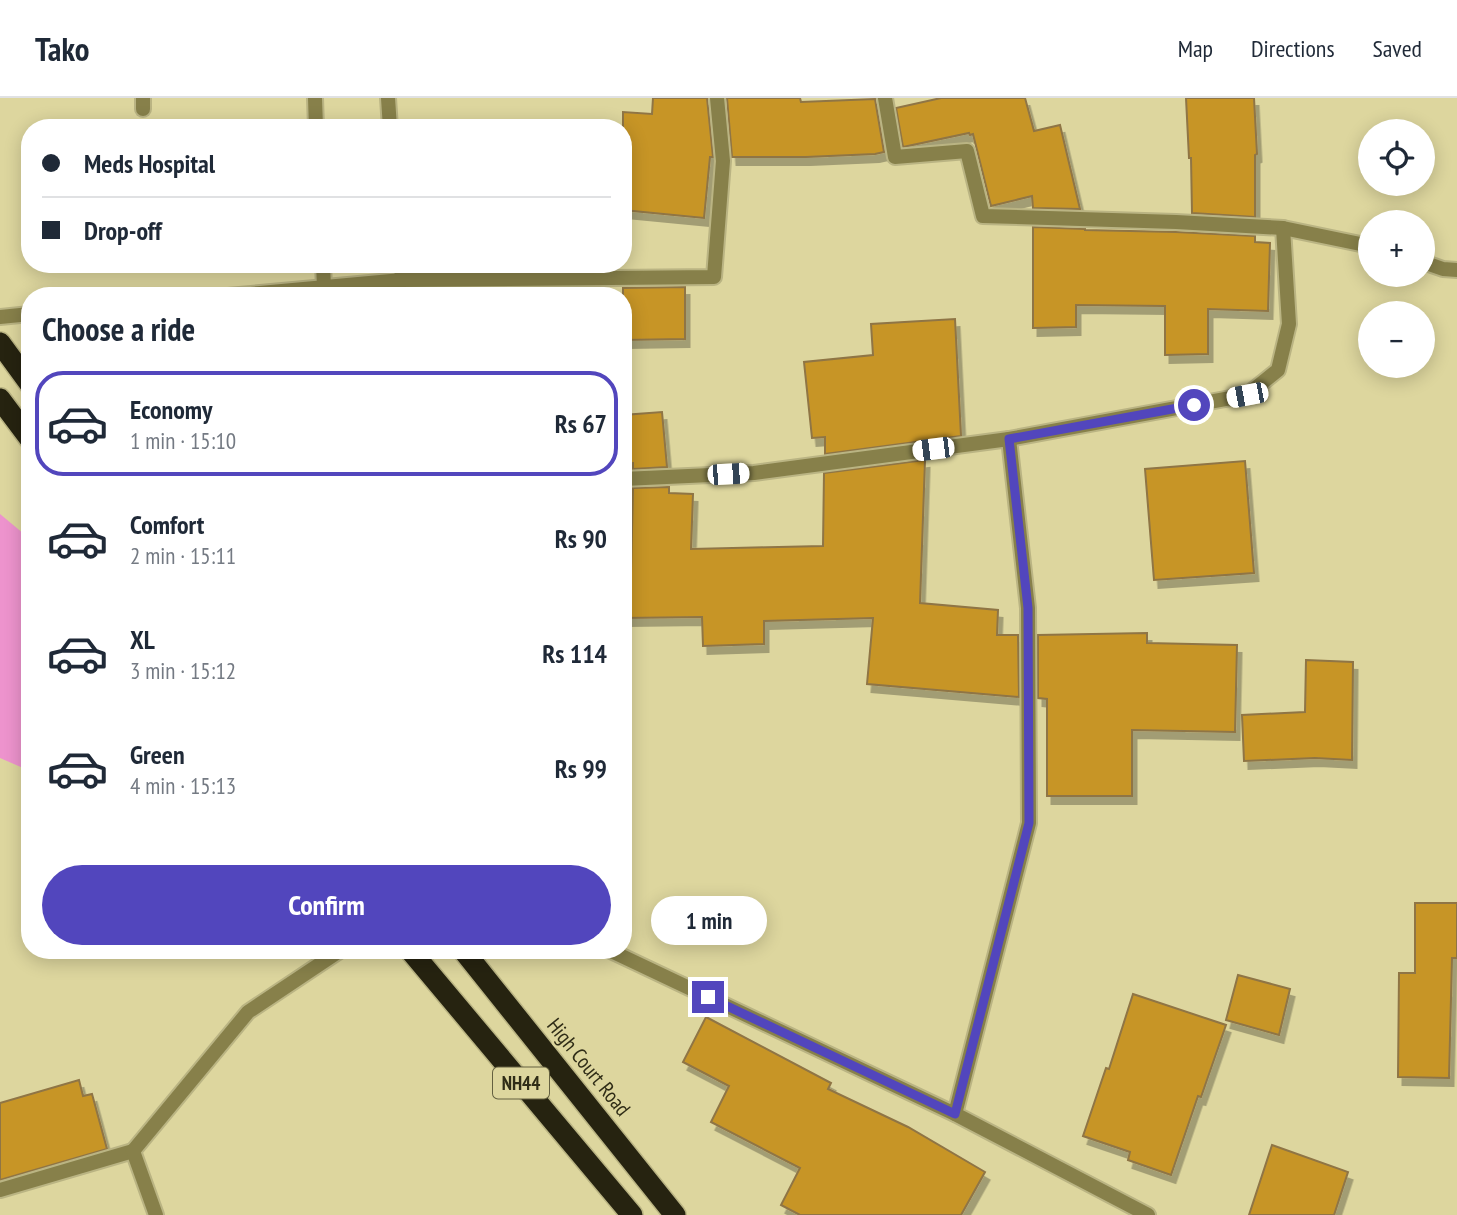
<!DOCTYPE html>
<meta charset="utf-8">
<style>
body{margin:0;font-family:"PT Sans Narrow",sans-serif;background:#f6f6f7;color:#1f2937;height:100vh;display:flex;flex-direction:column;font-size:26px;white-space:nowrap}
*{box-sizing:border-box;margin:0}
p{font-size:23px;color:#747a83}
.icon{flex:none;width:38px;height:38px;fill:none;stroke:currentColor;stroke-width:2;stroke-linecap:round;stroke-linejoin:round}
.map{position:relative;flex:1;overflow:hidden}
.drawer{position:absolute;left:21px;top:189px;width:611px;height:672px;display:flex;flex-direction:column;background:#fff;border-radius:28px;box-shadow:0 4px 18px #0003}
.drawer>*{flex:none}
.hud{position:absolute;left:21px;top:21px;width:611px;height:154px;border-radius:28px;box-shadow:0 4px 18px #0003;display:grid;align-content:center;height:154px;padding:0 21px;background:#fff}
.tools{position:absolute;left:1358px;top:21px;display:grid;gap:14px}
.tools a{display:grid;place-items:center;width:77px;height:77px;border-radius:50%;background:#fff;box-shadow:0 4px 18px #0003;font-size:35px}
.end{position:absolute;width:32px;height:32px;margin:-16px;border:9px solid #5246bd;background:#fff;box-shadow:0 0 0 4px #fff}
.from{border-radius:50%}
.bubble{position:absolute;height:49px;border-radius:24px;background:#fff;box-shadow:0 4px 18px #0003;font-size:23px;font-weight:700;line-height:49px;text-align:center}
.car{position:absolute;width:21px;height:42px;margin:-21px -10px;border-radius:9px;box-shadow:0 0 5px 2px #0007;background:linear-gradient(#fff 24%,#345 0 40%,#fff 0 76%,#345 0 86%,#fff 0)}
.hud b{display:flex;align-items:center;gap:24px;height:66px;font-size:26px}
.hud b+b{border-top:2px solid #e0e1e3}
.hud i{width:18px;height:18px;background:#1f2937}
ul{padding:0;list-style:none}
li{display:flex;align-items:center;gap:21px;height:105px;margin:0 14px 10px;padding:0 7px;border:4px solid transparent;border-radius:28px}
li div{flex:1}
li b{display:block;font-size:26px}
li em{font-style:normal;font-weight:700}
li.on{border-color:#5246bd}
li>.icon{width:63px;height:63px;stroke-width:1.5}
h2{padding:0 21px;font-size:32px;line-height:84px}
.button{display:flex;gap:14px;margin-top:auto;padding:14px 21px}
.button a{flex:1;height:80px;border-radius:42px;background:#5246bd;color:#fff;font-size:28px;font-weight:700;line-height:80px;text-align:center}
header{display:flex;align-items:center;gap:42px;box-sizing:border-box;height:98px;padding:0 35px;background:#fff;border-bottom:2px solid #e0e1e3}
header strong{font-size:33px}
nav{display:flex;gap:38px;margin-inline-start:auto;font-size:24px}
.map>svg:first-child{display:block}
.green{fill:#ed93cd}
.building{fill:#c79528;stroke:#8f7545;stroke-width:2;filter:url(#shadow)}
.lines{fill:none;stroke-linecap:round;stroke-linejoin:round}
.street-casing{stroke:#bab483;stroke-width:18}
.highway-casing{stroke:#bab483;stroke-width:24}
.street{stroke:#87804a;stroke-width:14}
.highway{stroke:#262310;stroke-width:21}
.route{stroke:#5246bd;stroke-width:9}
.labels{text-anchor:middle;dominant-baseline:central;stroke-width:5;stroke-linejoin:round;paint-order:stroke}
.shield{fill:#ddd69e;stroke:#646040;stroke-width:2}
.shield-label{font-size:19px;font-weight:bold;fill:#302d17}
.street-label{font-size:21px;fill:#302d17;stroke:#ddd69e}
</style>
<header>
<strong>Tako</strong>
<nav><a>Map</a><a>Directions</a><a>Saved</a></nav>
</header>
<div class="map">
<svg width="1457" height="1117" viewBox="0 0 1457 1117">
<defs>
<filter id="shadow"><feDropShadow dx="4.5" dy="8" stdDeviation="0" flood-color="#0004"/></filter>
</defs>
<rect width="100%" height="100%" fill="#ddd69e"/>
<path class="green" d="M0,416L30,441V673L0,660Z"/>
<g class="building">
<path d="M653,0H707L713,59H710L704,120L623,112V14L652,16Z"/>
<path d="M727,0H800L801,4L875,1L884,54L875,56L806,59H732Z"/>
<path d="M941,0H1025L1034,33L1060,27L1080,111L1033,110L1032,98L991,108L973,36L970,37L969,35L903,49L896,10Z"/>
<path d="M1186,0H1254L1257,56L1255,57V119L1192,115L1191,60H1189Z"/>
<path d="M1033,129L1085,131V132L1176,134L1255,138V144L1270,145L1268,213L1208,211V256L1165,257V208L1076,207V229L1033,230Z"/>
<path d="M685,189V241L623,242V190Z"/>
<path d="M955,221L961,338L825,356V339L812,340L804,264L873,257L871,226Z"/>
<path d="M662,314L667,369L633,371V365L623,366V317Z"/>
<path d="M925,362L920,505L998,512L997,537H1018L1019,599L867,586L873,520L764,523V546L703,548L702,519L623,520V475H631L633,390L669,389V395L693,396L691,451L823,448L824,375Z"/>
<path d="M1245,363L1254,475L1154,482L1145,371Z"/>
<path d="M1147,535V545L1237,547L1235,634L1132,632V698H1047V601L1038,600V537Z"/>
<path d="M1306,562L1353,564L1352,662L1315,660L1244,663L1242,617L1305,614Z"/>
<path d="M1415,805H1457V860H1452L1449,980L1398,979L1399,875H1415Z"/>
<path d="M1238,877L1290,891L1279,937L1226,922Z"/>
<path d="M1133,896L1226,927L1201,999L1198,998L1171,1077L1128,1062L1130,1054L1083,1038L1106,970L1109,971Z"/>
<path d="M706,919L831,985L828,991L908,1029L985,1074L961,1117H800L781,1107L800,1070L711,1024L729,988L683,964Z"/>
<path d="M79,982L83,998L92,996L107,1051L0,1082V1005Z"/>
<path d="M1272,1047L1348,1074L1334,1117H1249Z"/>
</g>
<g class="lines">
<g class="street-casing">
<g id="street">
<path d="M315,0L316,30"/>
<path d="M388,0L390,30"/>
<path d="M885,0L895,59L967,53L983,118L1176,124L1283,130L1370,148"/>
<path d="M143,11V0"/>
<path d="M1423,164L1443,171L1457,172"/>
<path d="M323,166L324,189"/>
<path d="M401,166L402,182"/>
<path d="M228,198L402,182L714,179L723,63L717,0"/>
<path d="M0,219L30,216"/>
<path d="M623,381L754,375L1009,341L1247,297L1278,272L1289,226L1283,130"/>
<path d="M609,852L955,1016L1148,1117"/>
<path d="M955,1016L1029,725L1028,510L1009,341"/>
<path d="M0,1092L133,1053"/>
<path d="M156,1117L133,1053L248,914L341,852"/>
</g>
</g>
<g class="highway-casing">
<g id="highway">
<path d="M0,245L30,286"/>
<path d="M0,301L30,341"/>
<path d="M410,852L632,1117"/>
<path d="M463,852L675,1117"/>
</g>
</g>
<use href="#street" class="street"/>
<use href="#highway" class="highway"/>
</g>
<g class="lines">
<path class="route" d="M708,899L955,1016L1029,725L1028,510L1009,341L1194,307"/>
</g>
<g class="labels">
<rect class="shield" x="493" y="969.5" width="56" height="31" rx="5"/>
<g class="shield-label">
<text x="521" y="985">NH44</text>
</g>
<g class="street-label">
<text transform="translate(589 969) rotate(51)">High Court Road</text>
</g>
</g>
</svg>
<div class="tools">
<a><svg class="icon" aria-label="locate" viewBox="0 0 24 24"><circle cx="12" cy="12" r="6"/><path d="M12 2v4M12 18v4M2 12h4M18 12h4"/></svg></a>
<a>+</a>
<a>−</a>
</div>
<i class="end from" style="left:1194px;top:307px"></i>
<i class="end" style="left:708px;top:899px"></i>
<div class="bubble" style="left:651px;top:798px;width:116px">1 min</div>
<i class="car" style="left:1247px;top:297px;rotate:259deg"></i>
<i class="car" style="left:933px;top:351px;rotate:263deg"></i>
<i class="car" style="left:728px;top:376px;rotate:87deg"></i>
<div class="hud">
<b><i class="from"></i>Meds Hospital</b>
<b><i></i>Drop-off</b>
</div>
<section class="drawer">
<h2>Choose a ride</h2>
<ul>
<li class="on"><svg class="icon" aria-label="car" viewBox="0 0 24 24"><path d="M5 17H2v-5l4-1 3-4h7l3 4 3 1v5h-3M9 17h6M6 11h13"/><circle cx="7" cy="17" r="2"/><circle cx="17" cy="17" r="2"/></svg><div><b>Economy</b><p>1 min · 15:10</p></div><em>Rs 67</em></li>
<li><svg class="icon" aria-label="car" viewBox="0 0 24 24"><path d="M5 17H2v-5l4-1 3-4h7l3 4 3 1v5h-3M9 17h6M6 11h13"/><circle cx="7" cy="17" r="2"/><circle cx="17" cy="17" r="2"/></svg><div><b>Comfort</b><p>2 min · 15:11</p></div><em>Rs 90</em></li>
<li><svg class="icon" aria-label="car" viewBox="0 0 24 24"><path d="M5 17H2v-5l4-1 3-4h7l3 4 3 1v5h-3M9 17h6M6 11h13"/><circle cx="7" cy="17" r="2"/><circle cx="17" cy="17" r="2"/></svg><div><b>XL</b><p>3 min · 15:12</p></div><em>Rs 114</em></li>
<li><svg class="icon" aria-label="car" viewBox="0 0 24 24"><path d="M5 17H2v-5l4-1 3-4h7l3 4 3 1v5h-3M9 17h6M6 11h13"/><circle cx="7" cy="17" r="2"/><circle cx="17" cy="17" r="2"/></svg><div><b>Green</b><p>4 min · 15:13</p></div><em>Rs 99</em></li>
</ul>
<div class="button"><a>Confirm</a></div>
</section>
</div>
